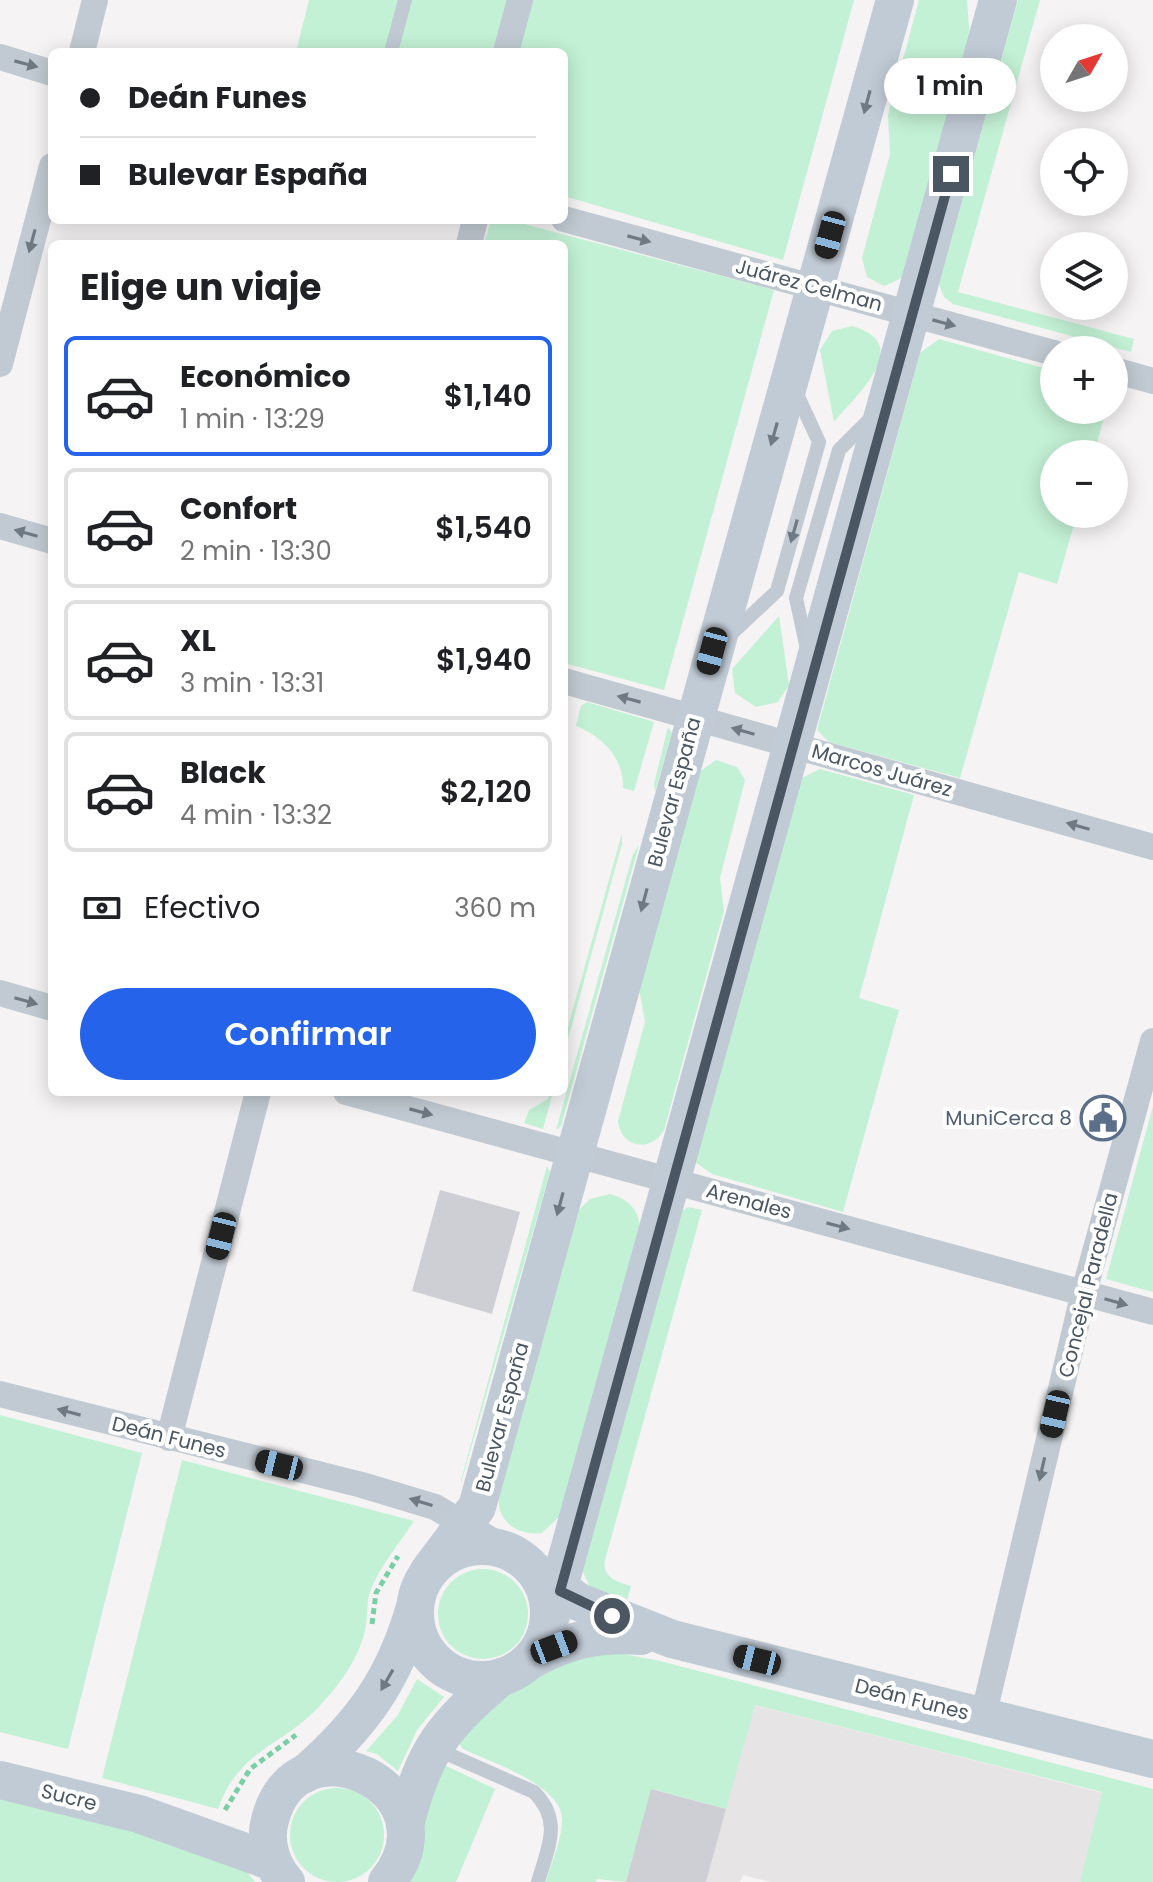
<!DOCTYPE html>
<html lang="es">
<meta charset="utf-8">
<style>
body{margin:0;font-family:Poppins,sans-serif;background:#f2f2f2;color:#202124;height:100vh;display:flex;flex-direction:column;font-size:30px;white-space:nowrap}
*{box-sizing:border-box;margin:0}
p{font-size:26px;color:#757577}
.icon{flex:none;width:44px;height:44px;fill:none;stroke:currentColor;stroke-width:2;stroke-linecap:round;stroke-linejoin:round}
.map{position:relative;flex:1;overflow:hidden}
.panel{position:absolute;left:48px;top:240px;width:520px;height:856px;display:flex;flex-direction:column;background:#fff;border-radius:12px;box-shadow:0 4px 20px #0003}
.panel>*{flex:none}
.guide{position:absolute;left:48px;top:48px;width:520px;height:176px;border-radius:12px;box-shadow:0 4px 20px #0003;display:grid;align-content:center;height:176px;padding:0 32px;background:#fff}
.needle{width:52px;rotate:51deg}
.tools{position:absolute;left:1040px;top:24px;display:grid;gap:16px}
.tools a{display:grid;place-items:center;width:88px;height:88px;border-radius:50%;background:#fff;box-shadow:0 4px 20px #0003;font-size:40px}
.end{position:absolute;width:36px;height:36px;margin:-18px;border:10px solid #4a5661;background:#fff;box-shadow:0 0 0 4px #fff}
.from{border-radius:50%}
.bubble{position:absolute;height:56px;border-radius:28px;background:#fff;box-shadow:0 4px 20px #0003;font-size:26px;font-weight:600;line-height:56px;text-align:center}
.car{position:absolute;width:24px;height:48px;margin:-24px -12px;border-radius:10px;box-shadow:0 0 6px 2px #0007;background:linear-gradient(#222 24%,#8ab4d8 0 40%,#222 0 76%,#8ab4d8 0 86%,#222 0)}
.guide b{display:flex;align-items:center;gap:28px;height:76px;font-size:30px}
.guide b+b{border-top:2px solid #e0e0e0}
.guide i{width:20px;height:20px;background:#202124}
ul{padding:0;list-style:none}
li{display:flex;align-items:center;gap:24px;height:120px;margin:0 16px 12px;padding:0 16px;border:4px solid #e0e0e0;border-radius:12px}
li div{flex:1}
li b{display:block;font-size:30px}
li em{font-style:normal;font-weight:600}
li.active{border-color:#2563eb}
li>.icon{width:72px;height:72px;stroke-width:1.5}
h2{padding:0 32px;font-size:36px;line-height:96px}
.pay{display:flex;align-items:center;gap:20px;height:88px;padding:0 32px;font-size:30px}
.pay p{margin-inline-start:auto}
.cta{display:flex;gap:16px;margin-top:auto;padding:16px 32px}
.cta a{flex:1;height:92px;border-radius:48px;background:#2563eb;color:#fff;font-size:32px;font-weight:600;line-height:92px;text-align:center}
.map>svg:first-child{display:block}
.education{fill:#e6e4e5}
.green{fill:#c3f1d5}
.building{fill:#cdcfd5}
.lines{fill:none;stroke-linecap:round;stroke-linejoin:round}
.path{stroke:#7ad0a6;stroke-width:5;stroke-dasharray:6 4;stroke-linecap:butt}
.service{stroke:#c1cad2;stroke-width:14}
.minor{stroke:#c1cad2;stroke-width:26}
.secondary{stroke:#c1cbd6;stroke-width:38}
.oneway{fill:#6e7983}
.oneway2{fill:#6e7984}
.route{stroke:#4a5661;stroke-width:10}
.labels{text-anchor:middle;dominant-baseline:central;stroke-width:8;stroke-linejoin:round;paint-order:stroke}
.street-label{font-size:20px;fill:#4a5661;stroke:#fff}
.service-label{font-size:20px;fill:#4e5e75;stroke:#fff;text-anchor:end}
</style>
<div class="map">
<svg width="1153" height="1882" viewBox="0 0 1153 1882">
<rect width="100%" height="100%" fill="#f5f3f3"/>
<path class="education" d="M754,1705L1103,1793L1080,1882H771L743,1875L740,1882H706Z"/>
<g class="green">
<path d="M309,0H854L783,260L564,196V52H296Z"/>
<path d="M919,0H967L970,41L902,278L884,286L867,277L862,258L890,154L888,115Z"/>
<path d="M1018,0H1040L958,292L1134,339L1131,352L953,304L944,297L939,284Z"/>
<path d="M491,220H509L774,290L664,690L564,663V244H484Z"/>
<path d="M852,326C916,344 856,395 834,422L820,350L832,331Z"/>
<path d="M939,339L1054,371V410H1106L1094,454H1054V514H1077L1057,584L1019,572L960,778L829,742L817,730L920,353Z"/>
<path d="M779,616L789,685L778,702L756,707L735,693L732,669Z"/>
<path d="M587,702L654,722L634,791L623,788C624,758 602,736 576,726L581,706Z"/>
<path d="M668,727L672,733L655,792L654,784Z"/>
<path d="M716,760L737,767L745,780L720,878L724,911L664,1130C651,1153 621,1148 618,1121L645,1022L639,988L698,773Z"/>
<path d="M820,769L914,795L859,998L899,1010L843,1212L712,1174L695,1162L802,778Z"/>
<path d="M622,833V844L564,1053V1041Z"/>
<path d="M639,845L561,1126L556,1130L633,854Z"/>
<path d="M550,1092H553L543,1129L524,1123L529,1110L548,1099Z"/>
<path d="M1153,1106V1292L1106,1279Z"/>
<path d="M547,1166L550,1172L461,1483V1480Z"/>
<path d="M610,1194C630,1199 641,1213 640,1233L561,1515L542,1533C519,1536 496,1522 499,1497L579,1210L590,1199Z"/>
<path d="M688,1207L702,1210L605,1560C602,1578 617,1581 631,1586L627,1601L590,1587L582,1570L682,1211Z"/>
<path d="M0,1415L142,1453L68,1749L0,1732Z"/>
<path d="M182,1460L414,1521C400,1542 381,1565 371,1589C366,1600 368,1613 366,1625C361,1657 338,1687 316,1710C279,1747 238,1751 218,1809L102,1778Z"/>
<circle cx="483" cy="1614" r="45"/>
<path d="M613,1652L660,1661L1153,1789V1882H1080L1102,1792L755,1705L726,1809L652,1789L626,1882L597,1879L596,1882H546C551,1863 562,1840 562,1820C563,1785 490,1762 463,1749L457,1741L505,1698L572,1656Z"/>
<path d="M417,1679L444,1697L417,1730L398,1771L377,1754L366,1751L398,1715Z"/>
<path d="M442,1764L495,1789L456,1882H408L422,1855L424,1821Z"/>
<circle cx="337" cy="1835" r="47"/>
<path d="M0,1795L132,1828L247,1872L255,1882H0Z"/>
</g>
<g class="building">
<path d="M440,1190L520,1212L492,1314L412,1291Z"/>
<path d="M651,1789L726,1809L706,1882H626Z"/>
</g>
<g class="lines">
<g class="path">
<path d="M372,1624L376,1593L398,1556"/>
<path d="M225,1810L250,1769L296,1735"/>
</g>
<g class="service">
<path d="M391,52L405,0"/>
<path d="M728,637L777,591L819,442L795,390"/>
<path d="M807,649L796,598L839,450L871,418"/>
<path d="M434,1748L534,1792C563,1821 548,1847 538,1882"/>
</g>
<g class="minor">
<path d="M82,52L95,0"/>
<path d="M506,52L520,0"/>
<path d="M0,57L52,73"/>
<path d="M564,219L1054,353"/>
<path d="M469,244L475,220"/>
<path d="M0,364L52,166"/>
<path d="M1114,370L1153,381"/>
<path d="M0,526L52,541"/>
<path d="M564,681L1153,847"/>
<path d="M0,993L52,1008"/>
<path d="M346,1092L1153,1312"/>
<path d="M0,1394L362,1485L435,1507L513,1553"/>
<path d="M169,1438L258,1092"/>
<path d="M983,1717L1084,1292L1153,1041"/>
</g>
<g class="secondary">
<circle cx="482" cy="1613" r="67"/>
<path d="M429,1571L477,1507L895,0"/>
<path d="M535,1571L579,1602L672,1639L1153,1759"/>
<path d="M547,1630L998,0"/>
<path d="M529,1661C567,1640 598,1633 641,1636"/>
<path d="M305,1774C362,1724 394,1680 415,1607"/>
<path d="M0,1780L139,1814L273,1862"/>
<path d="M405,1825C424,1750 442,1727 501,1677"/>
<path d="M286,1882C271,1866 264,1841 270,1820C297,1712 461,1790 387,1882"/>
</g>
</g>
<defs><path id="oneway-solid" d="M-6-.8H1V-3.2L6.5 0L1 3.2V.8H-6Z" transform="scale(2)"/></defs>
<g class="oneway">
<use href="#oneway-solid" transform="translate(26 64) rotate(15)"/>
<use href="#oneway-solid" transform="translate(639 239) rotate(15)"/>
<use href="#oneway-solid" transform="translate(32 241) rotate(105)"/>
<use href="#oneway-solid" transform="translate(944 323) rotate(15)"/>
<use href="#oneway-solid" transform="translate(794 531) rotate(106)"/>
<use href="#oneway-solid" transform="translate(26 533) rotate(-164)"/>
<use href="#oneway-solid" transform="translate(629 699) rotate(-165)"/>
<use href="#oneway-solid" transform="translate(743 731) rotate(-164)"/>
<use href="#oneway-solid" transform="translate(1078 826) rotate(-164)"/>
<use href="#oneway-solid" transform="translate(26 1001) rotate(16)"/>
<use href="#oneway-solid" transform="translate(421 1112) rotate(15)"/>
<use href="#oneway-solid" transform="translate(838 1226) rotate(15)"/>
<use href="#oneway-solid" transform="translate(1116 1302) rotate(16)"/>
<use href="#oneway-solid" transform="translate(69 1412) rotate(-165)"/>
<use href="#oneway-solid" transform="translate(1042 1469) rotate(103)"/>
<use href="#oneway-solid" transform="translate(421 1502) rotate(-163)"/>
</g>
<g class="oneway2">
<use href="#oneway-solid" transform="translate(867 102) rotate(105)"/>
<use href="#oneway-solid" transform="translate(774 434) rotate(106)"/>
<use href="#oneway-solid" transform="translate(644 900) rotate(105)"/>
<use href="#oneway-solid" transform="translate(560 1204) rotate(105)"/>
<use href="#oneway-solid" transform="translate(387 1680) rotate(120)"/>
</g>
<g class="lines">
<path class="route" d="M612,1616L560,1591L951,174"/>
</g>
<defs>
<g id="civic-ring" transform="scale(2.3)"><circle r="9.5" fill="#fff" stroke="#5c6f8a" stroke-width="1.5"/><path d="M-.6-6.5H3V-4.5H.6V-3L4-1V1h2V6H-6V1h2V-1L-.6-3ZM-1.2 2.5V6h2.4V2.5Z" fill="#5c6f8a"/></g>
</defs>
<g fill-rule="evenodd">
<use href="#civic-ring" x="1103" y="1118"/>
</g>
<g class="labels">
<g class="street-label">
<text transform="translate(809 285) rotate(15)">Juárez Celman</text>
<text transform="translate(882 770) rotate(16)">Marcos Juárez</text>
<text transform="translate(674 792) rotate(-75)">Bulevar España</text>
<text transform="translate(749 1201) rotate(15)">Arenales</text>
<text transform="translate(1088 1285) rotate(-76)">Concejal Paradella</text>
<text transform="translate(502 1417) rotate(-75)">Bulevar España</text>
<text transform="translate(169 1437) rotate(14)">Deán Funes</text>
<text transform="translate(912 1699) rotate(14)">Deán Funes</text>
<text transform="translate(69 1797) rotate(14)">Sucre</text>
</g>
<g class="service-label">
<text x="1072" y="1118">MuniCerca 8</text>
</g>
</g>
</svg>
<div class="tools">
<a><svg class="needle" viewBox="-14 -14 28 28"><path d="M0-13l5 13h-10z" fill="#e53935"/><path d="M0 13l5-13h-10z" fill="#757577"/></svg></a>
<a><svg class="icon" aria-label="locate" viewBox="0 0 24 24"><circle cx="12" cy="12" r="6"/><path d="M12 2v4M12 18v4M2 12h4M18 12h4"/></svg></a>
<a><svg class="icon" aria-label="layers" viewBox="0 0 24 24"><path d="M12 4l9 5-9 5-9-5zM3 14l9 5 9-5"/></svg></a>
<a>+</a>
<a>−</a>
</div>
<i class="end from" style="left:612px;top:1616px"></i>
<i class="end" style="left:951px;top:174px"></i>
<div class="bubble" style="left:884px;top:58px;width:132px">1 min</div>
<i class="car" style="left:830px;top:235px;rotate:195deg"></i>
<i class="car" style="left:712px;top:651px;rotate:195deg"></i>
<i class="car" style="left:221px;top:1236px;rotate:194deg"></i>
<i class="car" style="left:1055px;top:1414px;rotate:193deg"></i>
<i class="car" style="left:279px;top:1465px;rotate:284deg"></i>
<i class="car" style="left:554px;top:1647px;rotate:69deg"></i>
<i class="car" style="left:757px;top:1660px;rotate:284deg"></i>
<div class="guide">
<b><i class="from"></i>Deán Funes</b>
<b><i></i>Bulevar España</b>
</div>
<section class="panel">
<h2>Elige un viaje</h2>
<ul>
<li class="active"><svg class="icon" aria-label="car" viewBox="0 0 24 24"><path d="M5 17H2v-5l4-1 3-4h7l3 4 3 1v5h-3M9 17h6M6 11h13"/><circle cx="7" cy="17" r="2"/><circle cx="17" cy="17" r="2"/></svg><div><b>Económico</b><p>1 min · 13:29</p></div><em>$1,140</em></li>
<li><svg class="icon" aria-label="car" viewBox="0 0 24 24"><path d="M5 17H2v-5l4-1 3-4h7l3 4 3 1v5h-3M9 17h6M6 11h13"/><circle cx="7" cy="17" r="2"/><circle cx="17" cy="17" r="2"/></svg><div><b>Confort</b><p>2 min · 13:30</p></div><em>$1,540</em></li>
<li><svg class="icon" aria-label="car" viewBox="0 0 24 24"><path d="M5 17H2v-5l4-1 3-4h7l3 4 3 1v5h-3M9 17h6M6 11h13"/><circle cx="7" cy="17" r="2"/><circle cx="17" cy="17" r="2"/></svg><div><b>XL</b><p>3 min · 13:31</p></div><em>$1,940</em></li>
<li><svg class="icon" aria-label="car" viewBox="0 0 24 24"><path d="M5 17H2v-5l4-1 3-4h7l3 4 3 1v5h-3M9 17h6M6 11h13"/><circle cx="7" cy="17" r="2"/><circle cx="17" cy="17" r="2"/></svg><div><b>Black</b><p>4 min · 13:32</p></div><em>$2,120</em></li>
</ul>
<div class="pay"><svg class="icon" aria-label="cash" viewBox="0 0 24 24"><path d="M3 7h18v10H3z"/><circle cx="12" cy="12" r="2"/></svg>Efectivo<p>360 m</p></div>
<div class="cta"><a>Confirmar</a></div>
</section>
</div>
